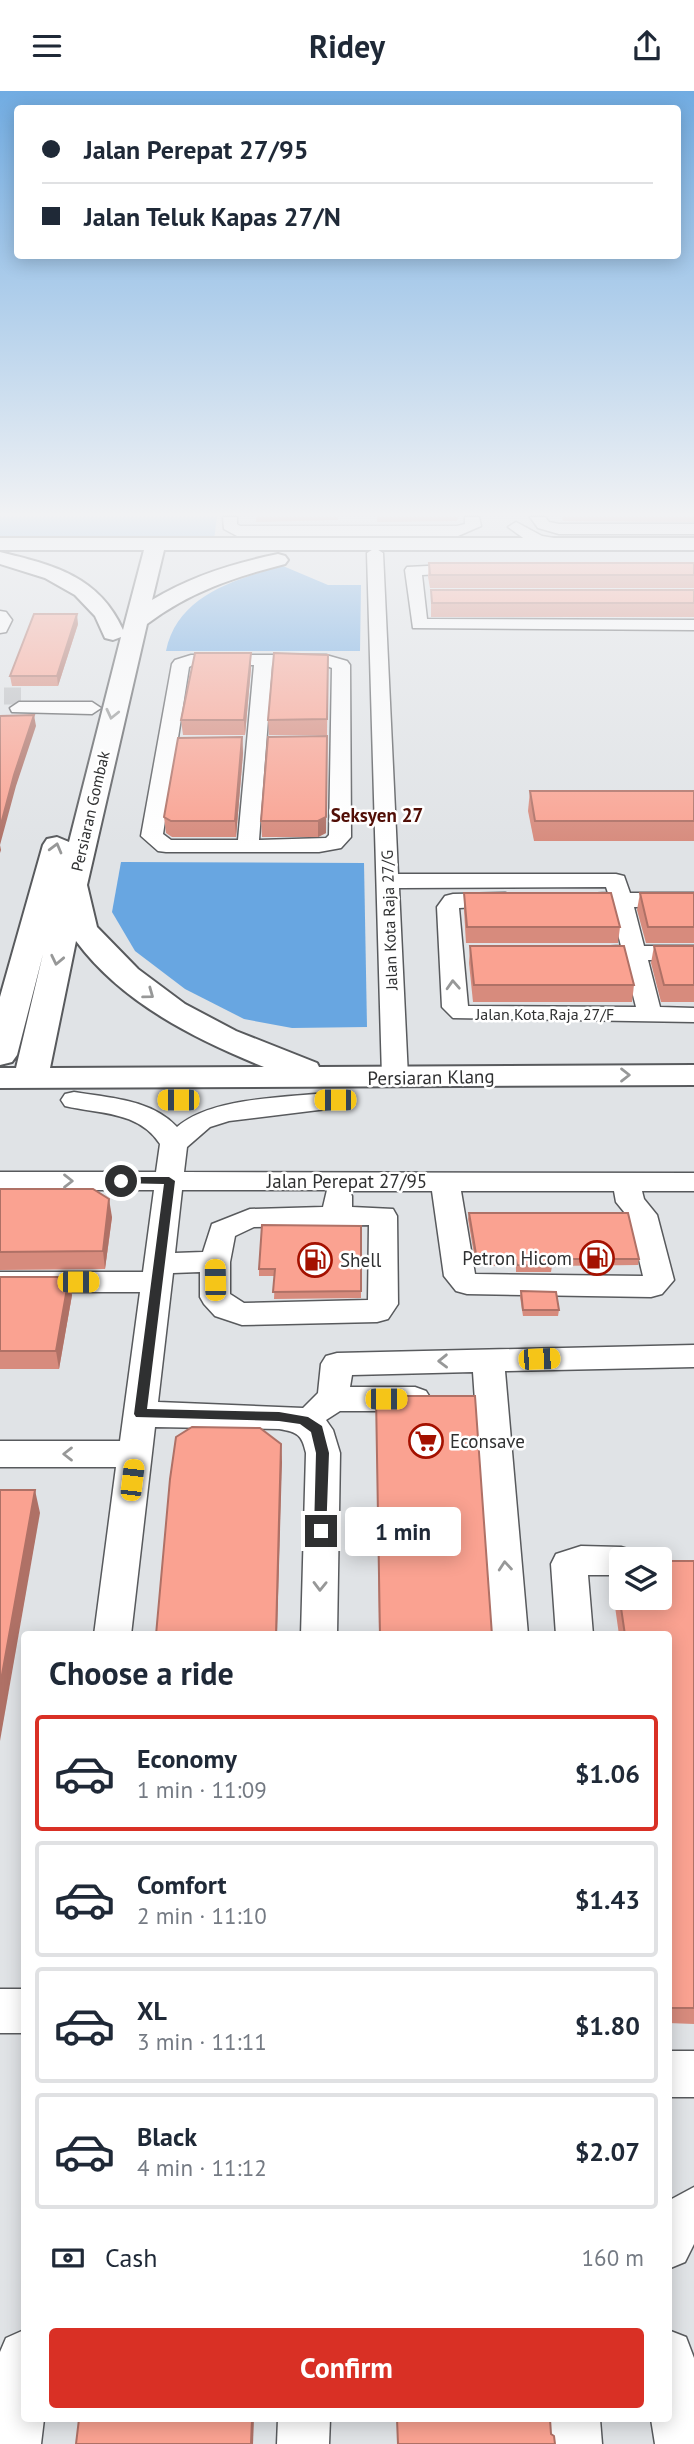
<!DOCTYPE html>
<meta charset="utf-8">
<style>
body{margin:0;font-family:"PT Sans",sans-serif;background:#f2f2f3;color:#1f2937;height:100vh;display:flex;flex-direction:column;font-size:26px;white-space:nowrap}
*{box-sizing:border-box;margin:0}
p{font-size:23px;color:#747a83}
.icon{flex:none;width:38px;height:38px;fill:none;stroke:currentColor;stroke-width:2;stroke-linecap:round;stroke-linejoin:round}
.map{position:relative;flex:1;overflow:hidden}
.panel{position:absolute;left:21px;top:1540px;width:651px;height:791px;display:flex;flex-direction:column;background:#fff;border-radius:7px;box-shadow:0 4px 18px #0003}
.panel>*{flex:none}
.hud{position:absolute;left:14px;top:14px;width:667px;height:154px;border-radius:7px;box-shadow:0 4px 18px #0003;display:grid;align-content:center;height:154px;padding:0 28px;background:#fff}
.fabs{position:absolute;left:609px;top:1456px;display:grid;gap:14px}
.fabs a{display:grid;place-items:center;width:63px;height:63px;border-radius:7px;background:#fff;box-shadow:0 4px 18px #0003;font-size:35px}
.end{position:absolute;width:32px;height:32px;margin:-16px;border:9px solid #2f3031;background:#fff;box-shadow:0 0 0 4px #fff}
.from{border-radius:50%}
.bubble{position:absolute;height:49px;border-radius:7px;background:#fff;box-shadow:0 4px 18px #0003;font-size:23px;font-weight:700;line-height:49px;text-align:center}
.car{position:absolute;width:21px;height:42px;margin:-21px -10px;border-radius:9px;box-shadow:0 0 5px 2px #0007;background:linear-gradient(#f5c518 24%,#345 0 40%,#f5c518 0 76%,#345 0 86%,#f5c518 0)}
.hud b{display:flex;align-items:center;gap:24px;height:66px;font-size:26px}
.hud b+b{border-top:2px solid #e0e1e3}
.hud i{width:18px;height:18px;background:#1f2937}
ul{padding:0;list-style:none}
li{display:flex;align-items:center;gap:21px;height:116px;margin:0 14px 10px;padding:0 14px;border:4px solid #e0e1e3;border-radius:7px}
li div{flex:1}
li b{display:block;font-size:26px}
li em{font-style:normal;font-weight:700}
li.on{border-color:#d93025}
li>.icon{width:63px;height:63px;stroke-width:1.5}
h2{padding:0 28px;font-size:32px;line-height:84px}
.pay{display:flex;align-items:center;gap:18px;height:77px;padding:0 28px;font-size:26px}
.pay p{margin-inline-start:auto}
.action{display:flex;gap:14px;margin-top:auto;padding:14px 28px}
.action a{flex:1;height:80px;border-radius:7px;background:#d93025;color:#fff;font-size:28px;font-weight:700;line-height:80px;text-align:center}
header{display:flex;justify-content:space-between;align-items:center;height:91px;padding:0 28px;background:#fff;font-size:32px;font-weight:700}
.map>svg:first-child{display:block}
.green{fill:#84b8e9}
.forest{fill:#68a6e1}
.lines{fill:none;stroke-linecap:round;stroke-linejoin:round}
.minor-tunnel{stroke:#bdbfc2;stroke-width:17;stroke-dasharray:17 9;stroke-linecap:butt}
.minor-casing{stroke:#585a5d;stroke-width:3}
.major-casing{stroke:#585a5d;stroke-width:4}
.minor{fill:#fff;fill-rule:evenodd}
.major{fill:#fff;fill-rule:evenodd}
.wall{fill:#d78b7d}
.shaded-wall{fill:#af7166}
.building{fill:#faa291;stroke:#af7166;stroke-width:2}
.oneway{stroke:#979898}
.route{fill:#2f3031}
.labels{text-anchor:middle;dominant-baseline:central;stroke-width:5;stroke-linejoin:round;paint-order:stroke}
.far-street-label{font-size:16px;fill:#2f3031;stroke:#fff}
.far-quarter-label{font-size:19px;font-weight:bold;fill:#510e06;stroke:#fff}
.street-label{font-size:19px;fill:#2f3031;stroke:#fff}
.poi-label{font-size:19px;fill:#2f3031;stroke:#fff;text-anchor:start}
</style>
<header><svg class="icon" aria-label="menu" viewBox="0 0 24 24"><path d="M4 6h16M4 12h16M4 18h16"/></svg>Ridey<svg class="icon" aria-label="share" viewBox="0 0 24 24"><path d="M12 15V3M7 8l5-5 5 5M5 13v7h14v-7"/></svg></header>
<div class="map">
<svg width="694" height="2353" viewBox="0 0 694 2353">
<rect width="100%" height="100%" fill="#e0e3e6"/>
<path class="green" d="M0,426H217L214,449L0,448Z"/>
<g class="forest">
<path d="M283,475L328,494H361L360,560H166C177,505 234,488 283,475Z"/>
<path d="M121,771L364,772L367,936L292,937L244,928L185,898L135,860L112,821Z"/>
</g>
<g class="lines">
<path class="minor-tunnel" d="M4,605H23"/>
<g class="minor-casing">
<g id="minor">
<path d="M223,426H237V433L240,435H457L465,433V426H479L481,435L458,445H237L224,438Z"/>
<path d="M530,426H545L549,431L559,433H694V443H559L538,437Z"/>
<path d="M516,431L542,445L566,449L569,452L561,457L526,449L508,436Z"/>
<path d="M375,457L383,462L398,783H616L624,785L630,802H694V816H634L644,855H694V869H648L660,916L694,917V931L453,927L442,916L437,816L445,805L453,803L505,802L513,804L516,809L513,814L459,817L468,915L636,916L624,869L578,867L574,862L578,857L621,855L611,816L564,814L561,809L564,804L608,802L606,796L399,797L408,986L404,992L395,994L386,992L382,986L367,462Z"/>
<path d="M468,473L474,475L476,478L474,481L422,484L427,528L694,529V539L413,537L405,479L407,476Z"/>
<path d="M0,520L6,521L12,529L6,541L0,542Z"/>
<path d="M191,564H326L347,570L350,574L351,746L341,757L319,761H166L158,760L141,745L172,573L175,569ZM193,574H254L238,749H171L163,743L189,576ZM272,574H324L332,577L329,744L326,747L259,749Z"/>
<path d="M19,611H92L101,617L92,623L12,621L10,617Z"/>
<path d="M74,1001C109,1007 151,1008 177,1036C213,1005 288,1007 335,1001L344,1003L348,1009L344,1015L335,1017L229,1030L210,1036L187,1056L184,1081L694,1082V1100H642L644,1108L657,1124L674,1189L662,1203L651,1206L467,1203L456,1200L444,1185L432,1100H349L352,1105V1116L393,1118L397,1125L398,1213L388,1228L377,1231L242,1234L215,1225L204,1213L200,1206V1181L173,1182L158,1311L303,1317L318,1302L321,1273L326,1265L337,1262L694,1254V1276L505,1280L528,1544H491L473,1281L352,1284L350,1296H415L426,1300L431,1308L426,1316L415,1320H340L326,1329L333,1339L340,1362L337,1544H301L306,1362C302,1344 298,1341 279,1338L155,1336L131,1544H94L116,1376H0V1350H120L140,1201H0V1181H143L154,1099H0V1081H156L160,1053C139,1020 99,1023 65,1015L61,1009L65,1003ZM182,1099H327L323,1116L250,1118L212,1133L203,1161L175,1162ZM461,1100H614L616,1111L629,1127L643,1185L475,1183ZM369,1134L368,1209L244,1212L230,1203V1171L235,1145L254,1136Z"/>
<path d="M581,1455L621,1456L634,1460L638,1468H621V1484H588L593,1544H556L551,1473L556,1463Z"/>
<rect x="0" y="1898" width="24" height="44"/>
<rect x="668" y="1960" width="26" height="46"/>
<path d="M694,2096V2153L685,2171L668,2178V2110Z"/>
<path d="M24,2239V2328H44L41,2353H0V2261L6,2247Z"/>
<path d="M668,2239L686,2246L694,2267V2353H655L651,2328H668Z"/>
<path d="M278,2328H330L329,2353H277Z"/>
<path d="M548,2328H600L602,2353H550Z"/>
</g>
</g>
<g class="major-casing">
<path id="major" d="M0,447H694V459H164L152,509C191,485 234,472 278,463L285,465L288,469L285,473C234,486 189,501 147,533L87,794L97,836L138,878L185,913L236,940L317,972L319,976L694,974V994L0,997V977H16L43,863L17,964L12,971L0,974V906L43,754L47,748L57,746L69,751L121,546L113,549L105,547L95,525L75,504L45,487L0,473V461C53,474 99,485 123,539L144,459H0ZM76,850C122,912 195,948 264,976L50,977Z"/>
</g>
<use href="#minor" class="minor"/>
<use href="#major" class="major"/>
</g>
<g class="wall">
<path d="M256,426H338V429L256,431Z"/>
<path d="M377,426H458L457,430L377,431Z"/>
<path d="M562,426H694V431L563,430Z"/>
<path d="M429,472H694V497H430L428,486Z"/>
<rect x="431" y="499" width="263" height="27"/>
<path d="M78,533L58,595H12L10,585Z"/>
<path d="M328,564L327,644H269L268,629Z"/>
<path d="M251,577L245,644H183L181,629Z"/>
<path d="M242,646L243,662L236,746H172L166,742L164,726Z"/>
<path d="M268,646L326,742L318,746H262L261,730Z"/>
<path d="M530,700H694V750H534L528,720Z"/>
<path d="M464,802L620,836L618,852H466L464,819Z"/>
<path d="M640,802H694V852H646L637,819Z"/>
<path d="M470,855L634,894L632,911H473L469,872Z"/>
<path d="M654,855H694V911H661L651,872Z"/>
<path d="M0,1098L112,1126L105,1178L0,1179Z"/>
<path d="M469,1122L639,1168L638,1174L552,1175L551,1181H516V1175H476L468,1128Z"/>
<path d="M361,1135V1207L274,1208L275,1185H259V1178Z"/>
<path d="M0,1186L72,1204L59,1278H0Z"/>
<path d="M521,1200L559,1219L558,1225H523L520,1206Z"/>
<path d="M376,1305L492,1544H379Z"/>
<path d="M614,1469L694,1470V1933L668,1932V1544H619L611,1487Z"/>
</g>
<g class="shaded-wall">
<path d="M77,523L78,533L58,595L57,585Z"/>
<path d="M251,562V577L245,644L244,629Z"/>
<path d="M34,624L36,635L16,695L0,754L1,759L0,762V737L14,684Z"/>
<path d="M327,645L326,742L318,746V730Z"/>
<path d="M242,646L243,662L236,746L235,730Z"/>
<path d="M109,1108L112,1126L105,1178L103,1160Z"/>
<path d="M69,1186L72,1204L59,1278L56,1260Z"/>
<path d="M281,1353L282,1371L277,1544H276Z"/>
<path d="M35,1399L40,1422L0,1650V1595Z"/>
<path d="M252,2328H254L253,2353H251Z"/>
</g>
<g class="building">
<path d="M429,472H694V484H430Z"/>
<path d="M431,499H694V512H432Z"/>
<path d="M34,523H77L57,585H10Z"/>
<path d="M195,562H251L244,629H181Z"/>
<path d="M274,562L328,564L327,628L268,629Z"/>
<path d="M34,624L14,684L0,737V625Z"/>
<path d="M327,645L326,726L318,730H261L268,646Z"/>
<path d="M242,646L235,730H171L164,726L178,647Z"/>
<path d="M530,700H694V730H535Z"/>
<path d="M464,802H611L620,836H467Z"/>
<path d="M640,802H694V836H648Z"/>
<path d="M470,855H624L634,894H474Z"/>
<path d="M654,855H694V894H664Z"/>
<path d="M0,1098H93L109,1108L103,1160L0,1161Z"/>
<path d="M469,1122H628L639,1168H551L552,1175L517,1174L516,1169H477Z"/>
<path d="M262,1134L361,1135V1200L273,1201L275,1178H259Z"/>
<path d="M0,1186H69L56,1260H0Z"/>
<path d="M521,1200L556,1201L559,1219H523Z"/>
<path d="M376,1305H475L492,1544H380Z"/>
<path d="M192,1336L260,1337L281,1353L276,1544H156L170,1388L176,1346Z"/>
<path d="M0,1399H35L0,1595Z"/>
<path d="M627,1464H661L664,1470H694V1917H668V1544H625L614,1469H621V1507H660V1468H625Z"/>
<path d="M79,2328H252L251,2353H76Z"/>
<path d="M397,2328H550L551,2343L554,2345L555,2353H398Z"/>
</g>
<defs><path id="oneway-chevron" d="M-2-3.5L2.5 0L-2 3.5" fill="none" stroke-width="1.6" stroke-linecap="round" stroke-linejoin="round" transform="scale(1.75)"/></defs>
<g class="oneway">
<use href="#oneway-chevron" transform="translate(112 623) rotate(103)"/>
<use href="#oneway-chevron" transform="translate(56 757) rotate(-75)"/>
<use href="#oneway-chevron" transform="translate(57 869) rotate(102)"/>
<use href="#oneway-chevron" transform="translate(453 894) rotate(-93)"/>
<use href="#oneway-chevron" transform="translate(149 903) rotate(36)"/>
<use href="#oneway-chevron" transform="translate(625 984)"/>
<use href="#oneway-chevron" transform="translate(68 1090)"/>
<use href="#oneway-chevron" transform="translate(443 1270) rotate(179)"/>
<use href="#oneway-chevron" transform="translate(68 1363) rotate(-180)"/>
<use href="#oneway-chevron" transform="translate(505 1475) rotate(-95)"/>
<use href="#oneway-chevron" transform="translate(320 1495) rotate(91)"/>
</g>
<linearGradient id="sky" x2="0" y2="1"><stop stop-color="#71ace2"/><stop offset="0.56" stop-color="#f1f2f4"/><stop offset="1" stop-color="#f1f2f4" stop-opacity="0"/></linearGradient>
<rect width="694" height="755" fill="url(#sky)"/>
<path class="route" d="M121,1086H169L175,1090L147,1318L279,1321L308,1326L322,1335L329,1362L326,1444H316L314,1440L316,1362L311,1341L300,1333L279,1330L136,1326L134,1323L164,1093L117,1092L116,1090Z"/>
<defs>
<g id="fuel-ring" transform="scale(1.75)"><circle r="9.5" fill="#fff" stroke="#a41100" stroke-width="1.5"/><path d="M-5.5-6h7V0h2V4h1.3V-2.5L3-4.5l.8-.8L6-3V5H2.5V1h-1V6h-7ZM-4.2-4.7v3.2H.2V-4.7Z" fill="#a41100"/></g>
<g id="supermarket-ring" transform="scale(1.75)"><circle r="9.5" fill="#fff" stroke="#a41100" stroke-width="1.5"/><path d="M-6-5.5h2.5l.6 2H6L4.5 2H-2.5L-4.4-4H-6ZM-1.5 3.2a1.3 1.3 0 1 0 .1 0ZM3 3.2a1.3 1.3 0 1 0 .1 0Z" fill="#a41100"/></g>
</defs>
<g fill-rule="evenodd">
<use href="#fuel-ring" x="597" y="1167"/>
<use href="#fuel-ring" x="315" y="1169"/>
<use href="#supermarket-ring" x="426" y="1350"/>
</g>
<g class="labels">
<g class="far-street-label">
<text transform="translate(90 720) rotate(-77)">Persiaran Gombak</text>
<text transform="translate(389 829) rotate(-92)">Jalan Kota Raja 27/G</text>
<text x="545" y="923">Jalan Kota Raja 27/F</text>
</g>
<g class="far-quarter-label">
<text x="377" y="724">Seksyen 27</text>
</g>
<g class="street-label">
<text transform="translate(431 986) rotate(-1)">Persiaran Klang</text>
<text x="347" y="1090">Jalan Perepat 27/95</text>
</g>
<g class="poi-label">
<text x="572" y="1167" text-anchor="end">Petron Hicom</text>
<text x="340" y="1169">Shell</text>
<text x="450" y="1350">Econsave</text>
</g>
</g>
</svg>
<div class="fabs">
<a><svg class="icon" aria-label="layers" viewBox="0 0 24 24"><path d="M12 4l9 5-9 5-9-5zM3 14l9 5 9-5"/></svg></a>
</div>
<i class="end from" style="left:121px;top:1090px"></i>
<i class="end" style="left:321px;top:1440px"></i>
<div class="bubble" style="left:345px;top:1416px;width:116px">1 min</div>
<i class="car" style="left:178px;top:1009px;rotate:270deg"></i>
<i class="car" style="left:335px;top:1009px;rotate:270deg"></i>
<i class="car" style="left:215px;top:1189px;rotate:359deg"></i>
<i class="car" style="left:78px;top:1191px;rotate:90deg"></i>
<i class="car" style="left:539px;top:1268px;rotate:88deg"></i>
<i class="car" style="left:386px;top:1308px;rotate:90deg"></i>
<i class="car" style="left:132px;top:1389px;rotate:7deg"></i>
<div class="hud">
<b><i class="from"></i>Jalan Perepat 27/95</b>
<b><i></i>Jalan Teluk Kapas 27/N</b>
</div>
<section class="panel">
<h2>Choose a ride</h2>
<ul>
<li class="on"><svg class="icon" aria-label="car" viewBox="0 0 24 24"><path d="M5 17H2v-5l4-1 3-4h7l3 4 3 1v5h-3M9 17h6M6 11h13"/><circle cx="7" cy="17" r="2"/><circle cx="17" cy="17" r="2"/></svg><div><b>Economy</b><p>1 min · 11:09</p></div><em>$1.06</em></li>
<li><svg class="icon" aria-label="car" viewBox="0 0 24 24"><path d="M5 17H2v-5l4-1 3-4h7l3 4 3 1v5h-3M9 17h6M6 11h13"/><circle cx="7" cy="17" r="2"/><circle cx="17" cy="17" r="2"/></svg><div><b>Comfort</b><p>2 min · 11:10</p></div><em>$1.43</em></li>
<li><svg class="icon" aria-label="car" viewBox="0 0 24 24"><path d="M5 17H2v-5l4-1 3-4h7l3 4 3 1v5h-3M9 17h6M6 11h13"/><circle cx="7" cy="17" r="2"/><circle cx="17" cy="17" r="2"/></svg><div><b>XL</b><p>3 min · 11:11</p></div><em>$1.80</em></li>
<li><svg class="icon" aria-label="car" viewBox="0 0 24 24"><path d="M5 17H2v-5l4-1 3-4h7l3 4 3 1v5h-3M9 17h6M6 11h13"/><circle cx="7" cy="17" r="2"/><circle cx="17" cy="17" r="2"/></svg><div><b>Black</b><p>4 min · 11:12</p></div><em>$2.07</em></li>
</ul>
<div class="pay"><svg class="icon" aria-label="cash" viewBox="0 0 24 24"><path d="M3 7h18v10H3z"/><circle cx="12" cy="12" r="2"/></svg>Cash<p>160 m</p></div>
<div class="action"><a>Confirm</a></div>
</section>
</div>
